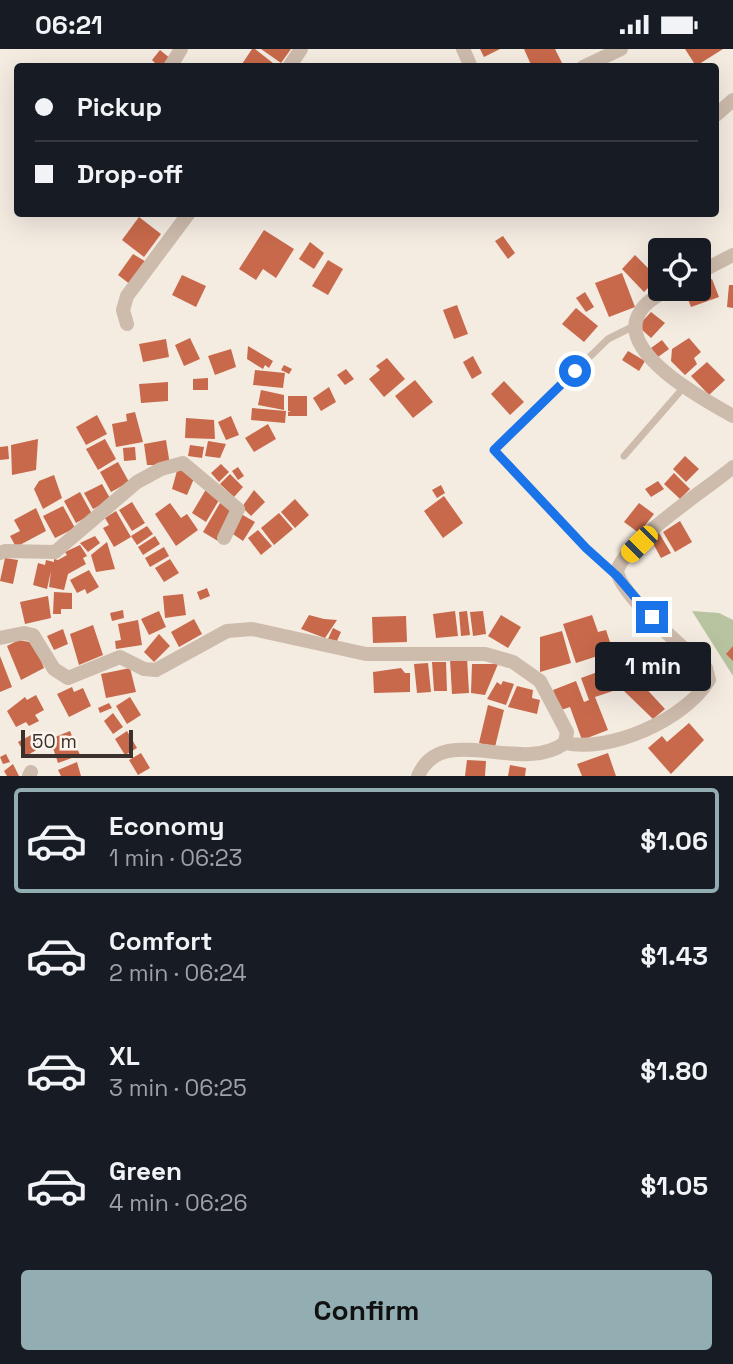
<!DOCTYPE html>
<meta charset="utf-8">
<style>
body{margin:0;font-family:"Space Grotesk",sans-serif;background:#242831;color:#f1f3f6;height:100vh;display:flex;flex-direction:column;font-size:26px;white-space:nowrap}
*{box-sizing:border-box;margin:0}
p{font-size:23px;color:#9ea1a6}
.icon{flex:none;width:38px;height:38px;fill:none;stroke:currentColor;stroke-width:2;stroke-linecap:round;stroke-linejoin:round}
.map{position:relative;height:727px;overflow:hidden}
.sheet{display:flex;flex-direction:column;background:#171b24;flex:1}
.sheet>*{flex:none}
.guide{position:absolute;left:14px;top:14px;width:705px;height:154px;border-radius:7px;box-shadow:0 7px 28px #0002;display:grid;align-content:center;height:154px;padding:0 21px;background:#171b24}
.controls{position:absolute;left:648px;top:189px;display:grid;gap:14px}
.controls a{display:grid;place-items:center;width:63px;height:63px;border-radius:7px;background:#171b24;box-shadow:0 7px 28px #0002;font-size:35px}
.scale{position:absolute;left:21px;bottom:18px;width:112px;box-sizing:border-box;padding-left:7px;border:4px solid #3b302b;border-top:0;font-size:19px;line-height:24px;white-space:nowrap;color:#3b302b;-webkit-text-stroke:5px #fbf5ee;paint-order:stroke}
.end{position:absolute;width:32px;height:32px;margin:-16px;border:9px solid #1a73e8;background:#fff;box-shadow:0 0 0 4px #fff}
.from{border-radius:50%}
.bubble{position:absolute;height:49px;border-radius:7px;background:#171b24;box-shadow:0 7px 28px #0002;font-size:23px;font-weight:700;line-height:49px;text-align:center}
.car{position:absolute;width:21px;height:42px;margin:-21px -10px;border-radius:9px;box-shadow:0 0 5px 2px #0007;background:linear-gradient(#f5c518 24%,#345 0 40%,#f5c518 0 76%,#345 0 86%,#f5c518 0)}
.guide b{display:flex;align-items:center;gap:24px;height:66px;font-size:26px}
.guide b+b{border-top:2px solid #363941}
.guide i{width:18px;height:18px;background:#f1f3f6}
ul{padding:12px 0 0;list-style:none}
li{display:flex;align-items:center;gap:21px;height:105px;margin:0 14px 10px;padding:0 7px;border:4px solid transparent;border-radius:7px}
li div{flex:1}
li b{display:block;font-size:26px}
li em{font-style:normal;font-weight:700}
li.current{border-color:#92aeb2}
li>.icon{width:63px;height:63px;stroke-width:1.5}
.button{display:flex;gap:14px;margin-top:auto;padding:14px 21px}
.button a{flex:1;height:80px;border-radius:7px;background:#92aeb2;color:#111;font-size:28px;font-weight:700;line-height:80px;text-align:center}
.status{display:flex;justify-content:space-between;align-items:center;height:49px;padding:0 35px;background:#171b24;direction:ltr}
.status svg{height:19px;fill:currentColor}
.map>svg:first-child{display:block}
.green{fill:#b8c4a0}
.building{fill:#c8694b}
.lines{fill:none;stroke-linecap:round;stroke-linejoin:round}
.service{stroke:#cdbbac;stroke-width:7}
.minor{stroke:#cdbbac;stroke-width:14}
.route{stroke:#1a73e8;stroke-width:9}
</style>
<div class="status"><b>06:21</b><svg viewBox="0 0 49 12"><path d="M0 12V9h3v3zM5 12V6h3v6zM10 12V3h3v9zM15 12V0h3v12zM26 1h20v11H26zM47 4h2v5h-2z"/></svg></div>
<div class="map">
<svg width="733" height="727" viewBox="0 0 733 727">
<rect width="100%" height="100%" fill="#f4ebe1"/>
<path class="green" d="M692,562L719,564L733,571V627Z"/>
<g class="building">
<path d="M252,0H255L278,18H240Z"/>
<path d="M261,0H291L281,14Z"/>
<path d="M480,0H500L484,8Z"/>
<path d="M524,0H555L564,18H532Z"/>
<path d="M685,0H723L696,17Z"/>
<path d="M160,1L171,10L166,18H159L152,11Z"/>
<path d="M139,168L161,185L144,208L122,191Z"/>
<path d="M264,181L294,200L276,229L263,220L256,231L239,220Z"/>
<path d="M503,187L515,204L508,210L495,192Z"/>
<path d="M310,193L324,204L314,220L299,210Z"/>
<path d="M133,205L148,214L131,236L118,226Z"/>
<path d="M635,206L658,229L644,243L622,220Z"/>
<path d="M328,211L343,220L328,246L312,237Z"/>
<path d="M622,224L635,258L609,268L595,234Z"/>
<path d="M182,226L206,237L196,258L172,246Z"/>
<path d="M712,230L719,248L691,258L684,240H698V235Z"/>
<path d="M729,236H733V259L727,258Z"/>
<path d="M585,243L594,258L586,263L576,249Z"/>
<path d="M457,256L468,285L454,290L443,261Z"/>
<path d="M576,259L598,277L584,293L562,275Z"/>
<path d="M651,263L665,274L651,289L638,277Z"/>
<path d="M190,289L200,310L184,317L175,296Z"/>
<path d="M689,289L701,303L694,309L697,315L685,326L671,312L672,300Z"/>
<path d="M166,290L169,308L143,313L139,295Z"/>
<path d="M662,291L669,300L658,308L651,299Z"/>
<path d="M248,297L273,312L269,319L265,316L263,320L247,310Z"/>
<path d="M231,300L236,318L215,326L208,307Z"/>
<path d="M628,302L645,312L639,322L622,311Z"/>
<path d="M473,307L482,324L472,330L463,313Z"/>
<path d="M387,309L405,330L384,348L369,330L380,321L376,317Z"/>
<path d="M707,313L725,331L709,346L691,327Z"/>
<path d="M284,316L292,320L289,325L281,321Z"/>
<path d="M346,320L354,330L345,336L337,326Z"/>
<path d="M255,321L285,324L283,339L253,336Z"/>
<path d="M208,329V341H193V330Z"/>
<path d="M415,331L433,353L413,369L395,347Z"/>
<path d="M504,332L524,353L510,366L491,345Z"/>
<path d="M168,333V352L141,354L139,335Z"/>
<path d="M329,338L336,353L321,362L313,349Z"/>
<path d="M261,341L284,346V361L258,356Z"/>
<path d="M288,347H307V367H288V363H291L288,362Z"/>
<path d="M252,359L286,362L285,374L251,371Z"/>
<path d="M135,363L143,393L116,398L112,375L127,372L126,365Z"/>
<path d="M97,366L107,385L86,396L76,378Z"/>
<path d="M231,367L239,386L226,391L218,373Z"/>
<path d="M186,369L214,371L215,390L185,389Z"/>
<path d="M268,375L276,390L254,403L245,389Z"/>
<path d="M38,390L36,421L12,426L11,396Z"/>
<path d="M105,390L116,410L98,421L86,400Z"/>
<path d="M166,391L170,416H147L144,395Z"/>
<path d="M208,392L226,395L220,409L205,407Z"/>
<path d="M190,396L204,398L202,409L188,407Z"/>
<path d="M8,397L9,410L0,411V398Z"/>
<path d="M135,398L136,411L124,412L123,399Z"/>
<path d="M685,407L699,420L686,433L673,420Z"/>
<path d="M118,413L129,433L111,443L100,423Z"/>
<path d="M221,415L229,423L219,433L211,424Z"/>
<path d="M178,418L196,425L187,446L172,440Z"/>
<path d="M238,418L244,427L238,431L232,422Z"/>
<path d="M674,424L690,440L680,450L664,435Z"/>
<path d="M230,425L243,438L234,448L220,435Z"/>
<path d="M54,426L62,449L43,460L34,440L39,432Z"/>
<path d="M658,432L664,440L651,448L645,440Z"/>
<path d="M102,435L111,451L93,460L84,444Z"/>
<path d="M441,436L445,444L437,449L432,441Z"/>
<path d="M208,437L222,446L206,473L192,464Z"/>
<path d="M254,441L265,453L251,467L242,458Z"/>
<path d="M80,443L92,465L76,474L64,452Z"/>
<path d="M444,447L463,474L443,489L424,462Z"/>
<path d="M295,450L309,466L295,479L281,463Z"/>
<path d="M132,453L145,474L132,482L119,461Z"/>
<path d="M170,454L181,469L187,465L198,481L176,497L155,465Z"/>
<path d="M220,454L235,463L218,492L203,483Z"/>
<path d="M639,454L654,465L639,484L624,473Z"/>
<path d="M63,457L75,479L55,489L43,467Z"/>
<path d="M36,459L46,482L16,498L10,487L20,482L14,471Z"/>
<path d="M116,462L131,488L114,498L103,479L109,476L105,469Z"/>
<path d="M279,464L293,480L274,496L261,479Z"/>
<path d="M241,465L255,473L243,492L230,483Z"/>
<path d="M680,472L692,493L675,503L663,483Z"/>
<path d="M147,477L153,485L137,496L131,487Z"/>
<path d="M258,481L272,497L261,506L248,489Z"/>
<path d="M659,484L671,504L661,509L650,489Z"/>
<path d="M95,487L100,494L88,503L80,494Z"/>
<path d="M155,487L160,495L143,506L138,498Z"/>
<path d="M107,493L115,520L96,523L91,506Z"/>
<path d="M80,496L87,507L83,509L86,515L68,525L64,541L49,538L51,522L47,540L33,536L38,514L45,516L46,511L54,513V510L58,511L67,506L65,503Z"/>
<path d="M164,498L169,507L150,518L145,509Z"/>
<path d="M5,509L18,511L13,535L0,532Z"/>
<path d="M170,510L179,524L164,533L155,519Z"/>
<path d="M89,521L99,538L87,545L85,540L77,544L70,531Z"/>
<path d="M207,539L210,547L200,551L197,543Z"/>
<path d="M54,543L72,544V560H61V565H53Z"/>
<path d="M183,545L186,566L165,569L163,547Z"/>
<path d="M48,547L51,569L25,575L20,553Z"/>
<path d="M123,561L124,569L112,572L110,564Z"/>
<path d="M159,562L166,578L149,586L141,570Z"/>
<path d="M455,562L458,587L436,589L433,565Z"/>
<path d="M467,562L470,586L461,587L459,563Z"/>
<path d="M483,562L486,585L473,587L470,563Z"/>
<path d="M309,566L324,570L337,571L325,589L301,580Z"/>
<path d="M501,566L521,578L508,599L488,587Z"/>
<path d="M592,566L598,583L606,581L613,602L576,614L563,575Z"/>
<path d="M406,567L407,593L373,594L372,568Z"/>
<path d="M194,570L202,585L179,598L171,583Z"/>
<path d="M138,571L142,596L116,600L115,592L121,591L118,575Z"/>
<path d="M93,576L103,606L79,616L70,585Z"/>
<path d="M333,579L341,583L336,594L328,590Z"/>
<path d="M63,580L68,595L54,601L47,587Z"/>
<path d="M562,582L571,614L540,623V588Z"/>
<path d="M159,585L170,597L154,613L144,603Z"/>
<path d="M19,591L34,594L44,619L21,631L7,597Z"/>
<path d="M733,597V612L726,605Z"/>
<path d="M0,607L12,638L0,643Z"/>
<path d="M467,609L469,644L452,645L450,610Z"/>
<path d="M432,613H446L447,642H434Z"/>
<path d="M428,614L431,643L417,644L414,615Z"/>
<path d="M472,615H498L485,646L471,644Z"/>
<path d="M130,619L136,643L106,649L101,625Z"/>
<path d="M401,619L405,624H410V643L374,644L373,623Z"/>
<path d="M606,620L613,642L595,648L608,681L582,691L570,658L561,661L553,641L576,632L584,653L589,651L581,629Z"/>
<path d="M503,632L514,635L506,656L487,650L497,633L501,636Z"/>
<path d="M641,634L665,660L653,670L624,642Z"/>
<path d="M517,637L533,641L532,649L540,651L537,665L508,658Z"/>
<path d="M72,638L74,643L83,639L91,657L69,668L57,645Z"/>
<path d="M36,646L44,661L35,666L39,672L29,677L26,673L16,678L7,662L25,648L27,651Z"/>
<path d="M130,648L141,666L127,675L116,657Z"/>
<path d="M109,654L112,659L100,664L98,659Z"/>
<path d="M488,656L504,661L495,698L479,694Z"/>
<path d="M113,664L123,678L113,685L104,672Z"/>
<path d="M689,674L704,691L671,725L648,699L662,687L667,693Z"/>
<path d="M70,682L80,706L58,714L50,690Z"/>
<path d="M127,682L137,699L125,706L115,690Z"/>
<path d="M33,685L40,699L26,707L18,693Z"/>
<path d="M141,704L150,719L138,726L129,711Z"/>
<path d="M608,704L616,727H582L577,715Z"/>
<path d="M6,705L10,713L3,715L0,708Z"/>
<path d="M467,711L486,712L485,727H465Z"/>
<path d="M77,713L81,727H61L58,721Z"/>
<path d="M13,715L19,727H7L4,722Z"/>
<path d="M510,716L526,719L525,727H508Z"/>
</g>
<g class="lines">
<g class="service">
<path d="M624,407L684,338"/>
<path d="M616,526L586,499L494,401L608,290L634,277"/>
</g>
<g class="minor">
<path d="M463,0L471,18"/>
<path d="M170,18L181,0"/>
<path d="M289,18L301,0"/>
<path d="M583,18L621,0"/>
<path d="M716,66L733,51"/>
<path d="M698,224L733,206"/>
<path d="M669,240C659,246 646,252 640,263C614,303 706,352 733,367"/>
<path d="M127,275L123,261L127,247L189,164"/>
<path d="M0,504L5,502L55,503L137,433L161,420L183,414L238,460L224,489"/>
<path d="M0,589L24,584L33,586L54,620L68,629L120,608L144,620L156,621L227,582L252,580L366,605H485L513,613L540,632L567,683L565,694"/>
<path d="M565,694C609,704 685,671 709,631L706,619C686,601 621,547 617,522C627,491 706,441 733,418"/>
<path d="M29,727L31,723"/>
<path d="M418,727C443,671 519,727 565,694"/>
</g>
</g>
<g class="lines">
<path class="route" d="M575,322L494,401L586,499L617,527L652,568"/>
</g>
</svg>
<div class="controls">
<a><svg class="icon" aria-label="locate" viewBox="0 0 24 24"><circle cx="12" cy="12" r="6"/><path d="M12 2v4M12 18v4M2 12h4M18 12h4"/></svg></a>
</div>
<div class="scale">50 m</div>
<i class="end from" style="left:575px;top:322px"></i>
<i class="end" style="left:652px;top:568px"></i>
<div class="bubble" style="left:595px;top:593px;width:116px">1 min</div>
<i class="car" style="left:639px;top:495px;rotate:225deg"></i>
<div class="guide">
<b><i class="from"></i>Pickup</b>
<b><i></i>Drop-off</b>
</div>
</div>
<section class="sheet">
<ul>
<li class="current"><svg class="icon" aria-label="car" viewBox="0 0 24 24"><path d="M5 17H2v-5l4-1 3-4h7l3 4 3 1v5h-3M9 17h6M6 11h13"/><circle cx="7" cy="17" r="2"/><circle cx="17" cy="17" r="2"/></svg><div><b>Economy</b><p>1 min · 06:23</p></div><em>$1.06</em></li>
<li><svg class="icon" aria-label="car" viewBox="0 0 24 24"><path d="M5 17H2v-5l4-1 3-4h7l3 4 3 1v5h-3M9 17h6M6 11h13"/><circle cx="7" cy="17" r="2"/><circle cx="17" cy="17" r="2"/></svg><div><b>Comfort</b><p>2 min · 06:24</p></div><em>$1.43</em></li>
<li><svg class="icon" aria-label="car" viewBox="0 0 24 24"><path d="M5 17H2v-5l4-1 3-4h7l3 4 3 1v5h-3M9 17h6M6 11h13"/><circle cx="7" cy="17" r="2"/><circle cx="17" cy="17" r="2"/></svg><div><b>XL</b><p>3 min · 06:25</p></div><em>$1.80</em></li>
<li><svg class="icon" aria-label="car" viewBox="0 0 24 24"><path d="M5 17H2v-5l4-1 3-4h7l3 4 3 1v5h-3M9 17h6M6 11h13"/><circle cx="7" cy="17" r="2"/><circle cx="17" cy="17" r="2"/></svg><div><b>Green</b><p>4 min · 06:26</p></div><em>$1.05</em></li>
</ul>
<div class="button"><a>Confirm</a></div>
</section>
